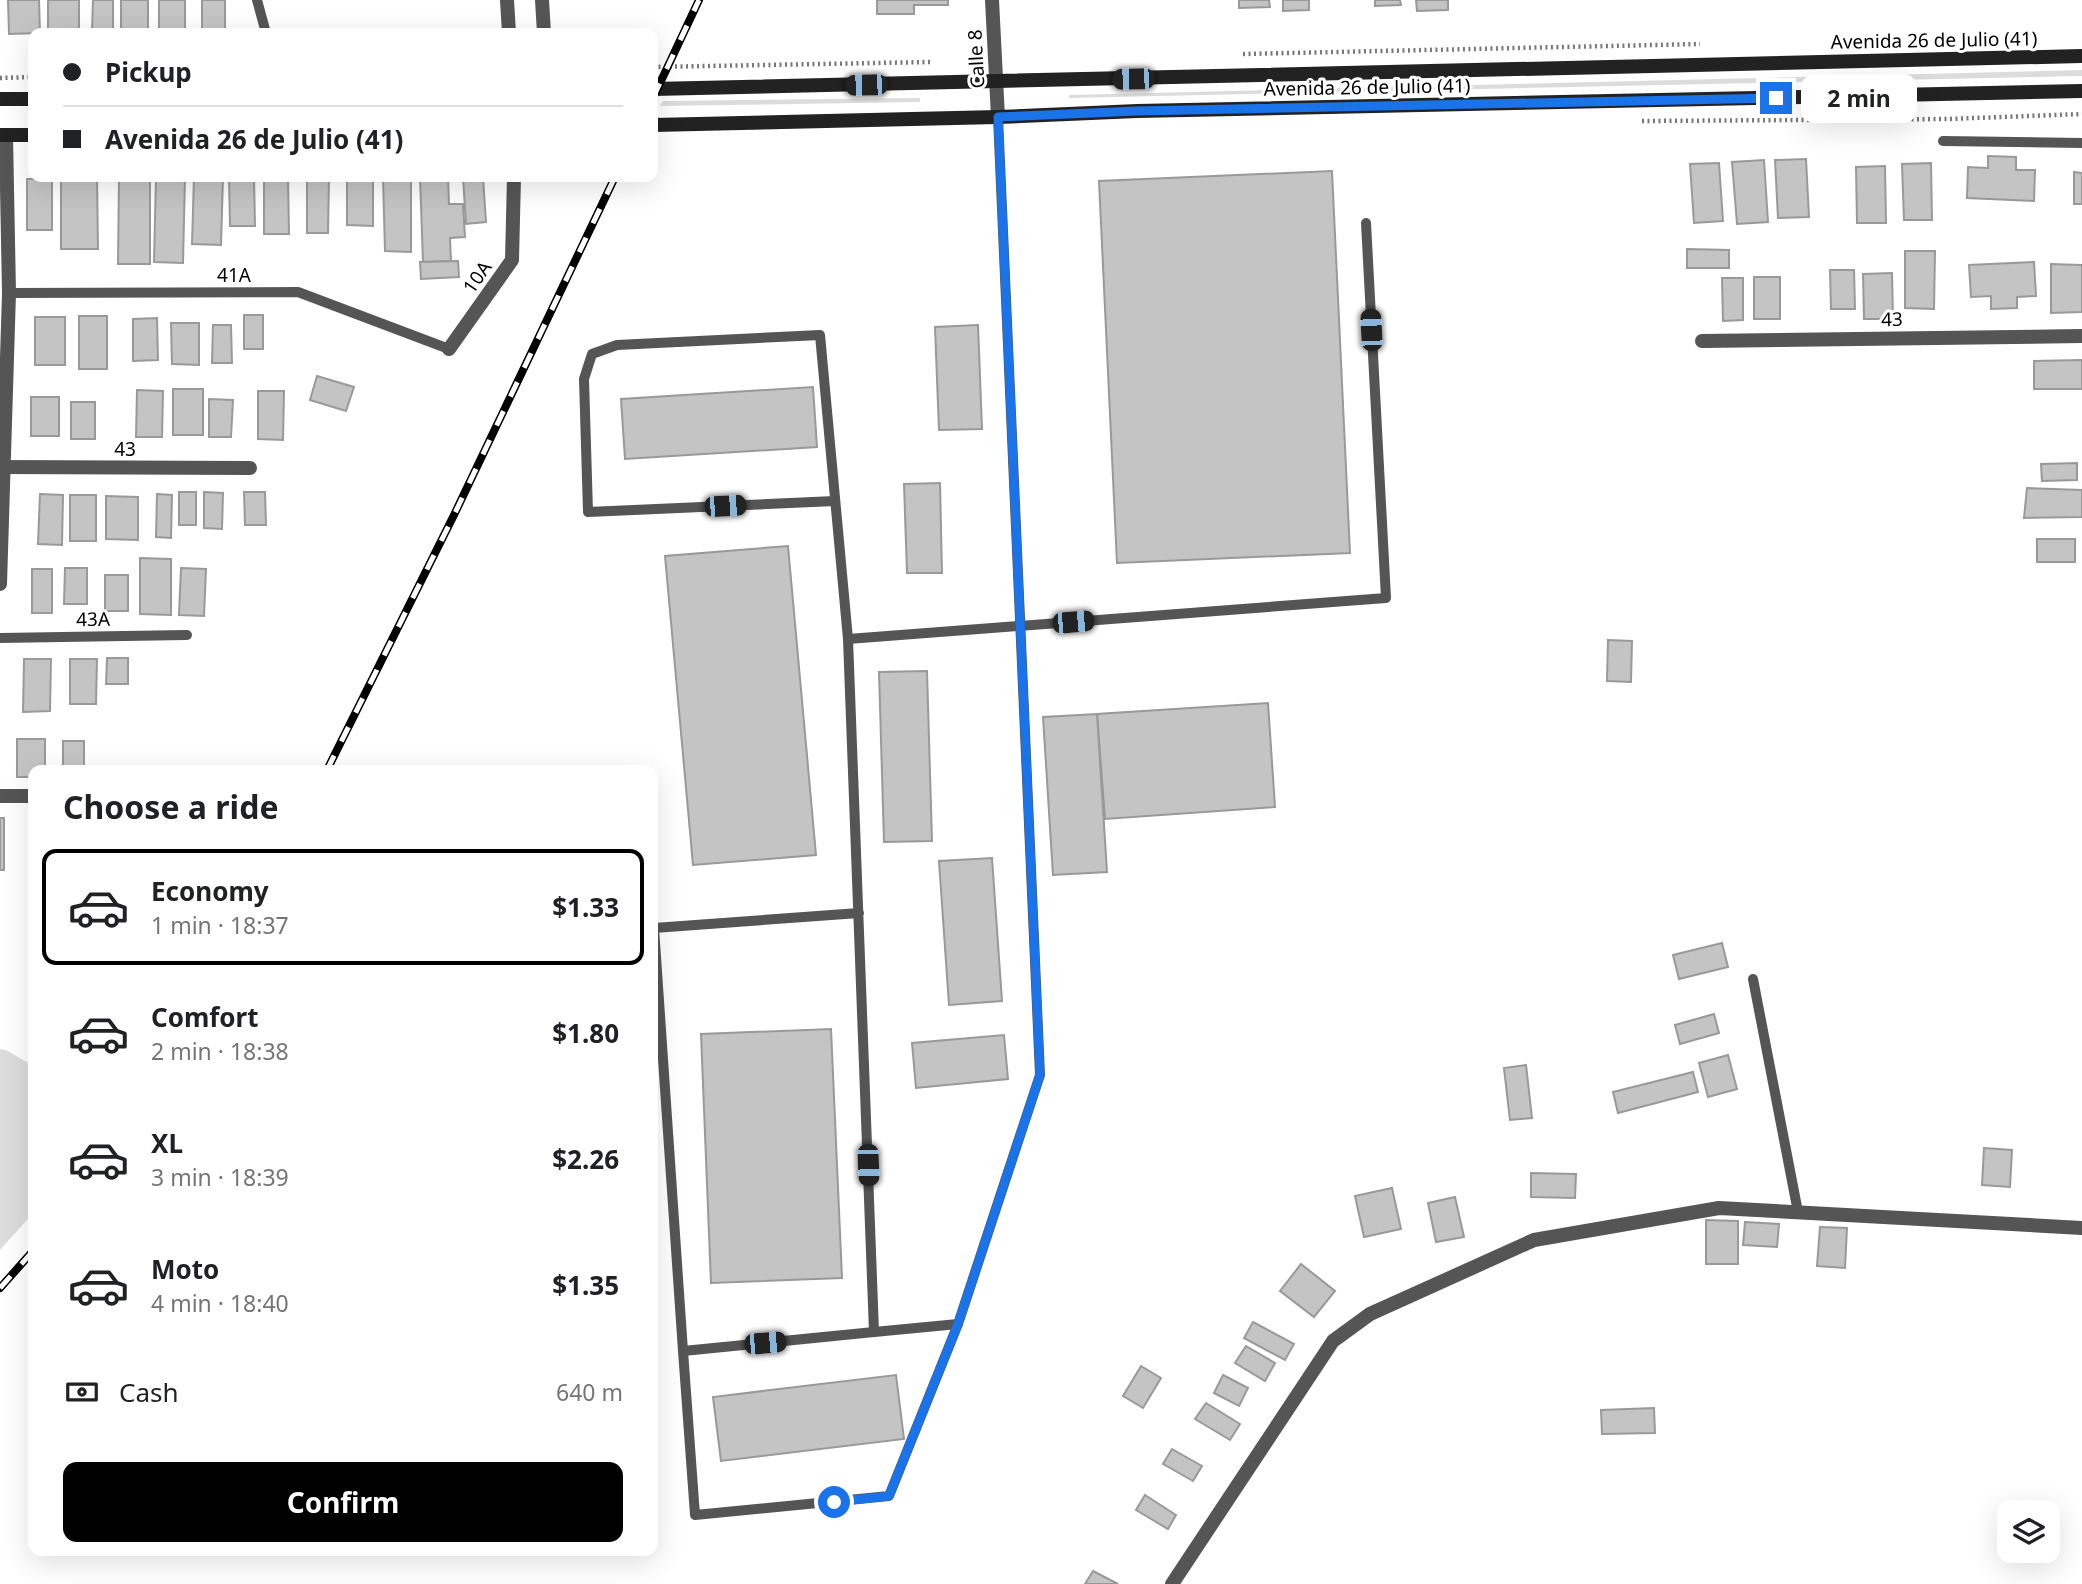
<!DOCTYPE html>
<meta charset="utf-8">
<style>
body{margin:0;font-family:"Noto Sans",sans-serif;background:#f6f6f6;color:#202124;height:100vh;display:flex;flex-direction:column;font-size:26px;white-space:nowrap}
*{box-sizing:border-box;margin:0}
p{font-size:23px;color:#757577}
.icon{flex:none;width:38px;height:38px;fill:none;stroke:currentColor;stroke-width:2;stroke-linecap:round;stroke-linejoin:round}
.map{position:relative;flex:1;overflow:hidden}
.side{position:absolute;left:28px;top:765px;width:630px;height:791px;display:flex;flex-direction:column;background:#fff;border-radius:14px;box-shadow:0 7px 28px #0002}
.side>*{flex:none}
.guide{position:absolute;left:28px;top:28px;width:630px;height:154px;border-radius:14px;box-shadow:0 7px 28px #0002;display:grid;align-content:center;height:154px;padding:0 35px;background:#fff}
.tools{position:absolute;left:1997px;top:1500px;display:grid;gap:14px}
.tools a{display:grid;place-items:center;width:63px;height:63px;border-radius:14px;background:#fff;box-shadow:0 7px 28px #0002;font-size:35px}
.end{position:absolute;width:32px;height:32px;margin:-16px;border:9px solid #1a73e8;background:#fff;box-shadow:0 0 0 4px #fff}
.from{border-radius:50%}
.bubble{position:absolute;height:49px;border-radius:14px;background:#fff;box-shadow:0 7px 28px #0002;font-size:23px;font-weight:700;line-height:49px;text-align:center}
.car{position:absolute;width:21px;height:42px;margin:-21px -10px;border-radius:9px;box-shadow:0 0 5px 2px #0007;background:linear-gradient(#222 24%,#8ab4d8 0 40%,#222 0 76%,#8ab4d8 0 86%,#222 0)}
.guide b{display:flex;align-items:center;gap:24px;height:66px;font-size:26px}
.guide b+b{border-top:2px solid #e0e0e0}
.guide i{width:18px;height:18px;background:#202124}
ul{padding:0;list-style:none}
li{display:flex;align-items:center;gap:21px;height:116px;margin:0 14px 10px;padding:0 21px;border:4px solid transparent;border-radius:14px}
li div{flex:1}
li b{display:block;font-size:26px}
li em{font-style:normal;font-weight:700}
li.on{border-color:#000}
li>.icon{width:63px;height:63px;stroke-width:1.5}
h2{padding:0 35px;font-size:32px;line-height:84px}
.pay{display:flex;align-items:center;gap:18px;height:77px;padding:0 35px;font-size:26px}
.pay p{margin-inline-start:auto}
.action{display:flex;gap:14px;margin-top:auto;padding:14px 35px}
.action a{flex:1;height:80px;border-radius:14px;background:#000;color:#fff;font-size:28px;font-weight:700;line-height:80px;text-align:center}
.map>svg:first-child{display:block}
.green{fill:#dcdcdc}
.building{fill:#c4c4c4;stroke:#999;stroke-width:2}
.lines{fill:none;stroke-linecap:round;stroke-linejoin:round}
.path{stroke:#777;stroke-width:4.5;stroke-dasharray:2 3.5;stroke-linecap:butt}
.service{stroke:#555;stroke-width:10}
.minor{stroke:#555;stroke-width:14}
.tertiary{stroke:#555;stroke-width:14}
.secondary{stroke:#222;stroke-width:14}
.rail-casing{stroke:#000;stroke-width:8}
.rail{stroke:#fff;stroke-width:5;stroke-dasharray:16;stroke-linecap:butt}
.route{stroke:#1a73e8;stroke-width:9}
.labels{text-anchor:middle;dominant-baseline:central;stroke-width:6;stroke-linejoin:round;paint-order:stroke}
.street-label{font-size:19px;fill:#000;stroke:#fff}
</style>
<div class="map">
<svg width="2082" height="1584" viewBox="0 0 2082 1584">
<rect width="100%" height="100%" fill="#fff"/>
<g class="green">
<path d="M2082,70V76L1069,98V95Z"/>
<path d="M920,98V102L660,106L663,101Z"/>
<path d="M0,1049L6,1050L33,1066V1213L0,1250Z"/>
</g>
<g class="building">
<path d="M8,0H39L40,33L9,34Z"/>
<rect x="48" y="0" width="31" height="30"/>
<path d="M93,0H113V31H92Z"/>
<rect x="121" y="0" width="27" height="31"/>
<rect x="159" y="0" width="26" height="31"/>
<path d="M202,0H225V30L202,29Z"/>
<path d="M877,0H948V5H914V14H877Z"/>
<path d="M1239,0H1269L1270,7L1239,8Z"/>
<path d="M1283,0H1309V10L1283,11Z"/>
<path d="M1375,0H1400L1401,5L1375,6Z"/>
<path d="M1416,0H1448V10L1417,11Z"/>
<path d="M1988,156L2016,157V170H2035L2034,201L1967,198L1968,167L1988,168Z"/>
<path d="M1806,159L1809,217L1778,218L1775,160Z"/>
<path d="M1764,160L1768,222L1737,224L1732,162Z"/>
<path d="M1719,163L1723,221L1694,223L1690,164Z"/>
<path d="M1931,163L1932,220H1904L1902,164Z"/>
<path d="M1885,166L1886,223H1857L1856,167Z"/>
<path d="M1332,171L1350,553L1117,563L1099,181Z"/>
<path d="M2074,172L2082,173V204H2074Z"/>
<path d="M61,177H97L98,249H61Z"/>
<path d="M119,177H150V264H118Z"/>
<path d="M156,177H185L183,263L154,262Z"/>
<path d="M194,177H223L221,245L192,244Z"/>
<path d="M229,177H254L255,226H230Z"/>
<path d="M264,177H288L289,234H264Z"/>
<path d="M307,177H329L328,233H307Z"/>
<path d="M347,177H373V226L347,225Z"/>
<path d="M383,177H411V252L385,251Z"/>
<path d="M420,177H448L449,204H463L465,237L450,238L451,261L423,262Z"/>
<path d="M463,177H483L486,222L466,224Z"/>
<rect x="27" y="179" width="25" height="51"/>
<path d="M1687,249L1729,250V268H1687Z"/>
<path d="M1905,251H1935L1934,309L1905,308Z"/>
<path d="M458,261L459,277L421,279L420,262Z"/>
<path d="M2034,262L2036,296L2017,297V308L1991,309V296L1971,297L1969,265Z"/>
<path d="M2051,264L2082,265V312L2051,313Z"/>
<path d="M1830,270H1854L1855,309H1831Z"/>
<path d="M1892,273L1893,319H1864L1863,274Z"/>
<rect x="1754" y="277" width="26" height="42"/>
<path d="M1722,278H1743V320L1723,321Z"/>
<rect x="244" y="315" width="19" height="34"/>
<rect x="79" y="316" width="28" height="53"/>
<rect x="35" y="317" width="30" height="48"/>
<path d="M157,318L158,360L133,361V319Z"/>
<path d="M171,323H199V365L172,364Z"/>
<path d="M213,325H231L232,363H212Z"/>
<path d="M978,325L982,429L939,430L935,327Z"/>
<path d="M2082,360V389H2034V361Z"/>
<path d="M317,376L354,387L346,411L310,400Z"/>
<path d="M813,387L817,447L625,459L621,399Z"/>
<rect x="173" y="389" width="30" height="46"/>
<path d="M137,390L163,391L162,437H136Z"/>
<path d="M258,391H284L283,440L258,439Z"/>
<rect x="31" y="397" width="28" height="39"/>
<path d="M209,399L233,400L231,437H209Z"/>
<rect x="71" y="402" width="24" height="37"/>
<path d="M2077,463V480L2042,481L2041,464Z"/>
<path d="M940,483L942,573H907L904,484Z"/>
<path d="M2027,488L2082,490V517L2024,518Z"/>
<rect x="179" y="492" width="17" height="33"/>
<path d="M204,492L223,493L222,529L204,528Z"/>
<path d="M244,492H265L266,525H245Z"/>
<path d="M40,494L63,495L62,545L38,544Z"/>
<path d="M157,494L172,495L171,538L156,537Z"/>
<rect x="70" y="495" width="26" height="46"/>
<path d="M106,496L138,497V540L106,539Z"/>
<rect x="2037" y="539" width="38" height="23"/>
<path d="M788,546L816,855L693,865L665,556Z"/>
<path d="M140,558L171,559V615L140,614Z"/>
<path d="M65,568H87V604H64Z"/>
<path d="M181,568L206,569L204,616L179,615Z"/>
<rect x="32" y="569" width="20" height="44"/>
<rect x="105" y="575" width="23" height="36"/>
<path d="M1608,640L1632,641L1631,682L1607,681Z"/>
<path d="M107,658H128V684H106Z"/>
<path d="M24,659H51L50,711L23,712Z"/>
<path d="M70,659H97L96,704H70Z"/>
<path d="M927,671L932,841L884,842L879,672Z"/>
<path d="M1268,703L1275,807L1105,819L1097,714Z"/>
<path d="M1097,714L1107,872L1053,875L1043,717Z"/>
<path d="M17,739H45V770H33V777H17Z"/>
<rect x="63" y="741" width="21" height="29"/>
<rect x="0" y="818" width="4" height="52"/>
<path d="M992,858L1002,1001L949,1005L939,861Z"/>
<path d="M1722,943L1728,967L1679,979L1673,955Z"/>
<path d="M1714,1014L1719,1033L1680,1044L1675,1025Z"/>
<path d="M831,1029L842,1278L711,1283L701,1034Z"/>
<path d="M1004,1035L1008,1079L916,1088L912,1043Z"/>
<path d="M1728,1055L1737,1089L1708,1097L1699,1063Z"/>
<path d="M1526,1065L1532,1118L1510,1120L1504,1068Z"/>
<path d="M1693,1072L1698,1092L1618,1113L1613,1092Z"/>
<path d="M1984,1148L2012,1150L2010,1187L1982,1185Z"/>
<path d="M1531,1173L1576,1174L1575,1198L1531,1197Z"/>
<path d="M1392,1188L1401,1229L1364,1237L1355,1196Z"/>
<path d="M1455,1197L1464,1237L1436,1242L1428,1203Z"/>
<path d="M1706,1220L1738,1221V1264H1706Z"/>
<path d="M1745,1222L1779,1224L1777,1247L1743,1245Z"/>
<path d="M1820,1227L1847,1228L1845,1268L1817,1266Z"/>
<path d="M1301,1264L1335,1291L1314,1317L1280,1291Z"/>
<path d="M1253,1322L1294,1344L1285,1360L1244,1338Z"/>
<path d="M1246,1346L1275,1363L1265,1381L1235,1363Z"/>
<path d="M1141,1366L1161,1378L1143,1408L1123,1396Z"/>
<path d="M896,1375L904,1439L721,1461L713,1397Z"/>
<path d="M1223,1375L1248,1388L1239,1406L1214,1393Z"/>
<path d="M1206,1403L1240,1424L1230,1440L1195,1419Z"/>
<path d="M1654,1408L1655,1433L1602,1434L1601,1410Z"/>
<path d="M1172,1449L1202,1466L1193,1481L1163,1464Z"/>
<path d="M1145,1495L1176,1515L1168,1529L1136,1510Z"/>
<path d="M1093,1571L1118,1584H1085Z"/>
</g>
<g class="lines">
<g class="path">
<path d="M1243,54L1700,44"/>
<path d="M653,67L930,62"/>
<path d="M0,78L33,77"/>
<path d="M1642,121L1948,119L2082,114"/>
</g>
<g class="service">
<path d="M257,0L266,33"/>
<path d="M1943,141L2082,143"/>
<path d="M9,293L298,292L449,349"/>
<path d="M835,501L588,512L584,379L592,354L617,345L820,335L848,639L1386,598L1366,223"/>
<path d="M0,638L187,635"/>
<path d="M848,639L874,1332L683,1351L654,928L859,913"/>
<path d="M1753,979L1798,1212"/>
<path d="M874,1332L958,1324"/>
<path d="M683,1351L695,1515L889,1496L958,1324L1040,1075L998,117"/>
</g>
<g class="minor">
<path d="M1702,341L2082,336"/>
<path d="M449,349L512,260L514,177"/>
<path d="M0,467L250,468"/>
<path d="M0,584L9,293L6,135"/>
<path d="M0,796H33"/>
<path d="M1172,1584L1333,1341L1370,1314L1534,1240L1719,1208L2082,1228"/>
</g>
<g class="tertiary">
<path d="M507,0L509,33"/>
<path d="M542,0L544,33"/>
<path d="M992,0L998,117"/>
</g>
<g class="secondary">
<path d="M653,89L2082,56"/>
<path d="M0,99H33"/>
<path d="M653,125L998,117L1137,111L2082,91"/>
<path d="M0,135H33"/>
</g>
<g class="rail-casing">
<g id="rail">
<path d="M653,98L699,0"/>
<path d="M327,770L454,515L615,177"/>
<path d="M0,1288L33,1251"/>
</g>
</g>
<use href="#rail" class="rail"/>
</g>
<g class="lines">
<path class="route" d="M834,1502L889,1496L958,1324L1040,1075L998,117L1137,111L1776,98"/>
</g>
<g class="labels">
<g class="street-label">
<text transform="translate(1934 40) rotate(-1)">Avenida 26 de Julio (41)</text>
<text transform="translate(976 59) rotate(-93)">Calle 8</text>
<text transform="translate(1367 87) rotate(-1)">Avenida 26 de Julio (41)</text>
<text x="234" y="275">41A</text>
<text transform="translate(477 277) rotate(-55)">10A</text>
<text transform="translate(1892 319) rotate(-1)">43</text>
<text x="125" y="449">43</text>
<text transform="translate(93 619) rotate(-1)">43A</text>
</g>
</g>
</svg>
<div class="tools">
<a><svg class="icon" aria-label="layers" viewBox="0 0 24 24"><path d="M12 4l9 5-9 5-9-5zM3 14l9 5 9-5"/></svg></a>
</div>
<i class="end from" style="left:834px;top:1502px"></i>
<i class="end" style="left:1776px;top:98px"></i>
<div class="bubble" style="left:1801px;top:74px;width:116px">2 min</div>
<i class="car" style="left:1133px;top:79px;rotate:269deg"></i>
<i class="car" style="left:866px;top:85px;rotate:269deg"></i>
<i class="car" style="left:1371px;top:330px;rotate:357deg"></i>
<i class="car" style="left:725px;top:506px;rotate:87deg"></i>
<i class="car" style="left:1073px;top:622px;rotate:85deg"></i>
<i class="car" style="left:868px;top:1165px;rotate:178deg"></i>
<i class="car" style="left:765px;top:1343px;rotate:85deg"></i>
<div class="guide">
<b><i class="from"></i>Pickup</b>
<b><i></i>Avenida 26 de Julio (41)</b>
</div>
<section class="side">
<h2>Choose a ride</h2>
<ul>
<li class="on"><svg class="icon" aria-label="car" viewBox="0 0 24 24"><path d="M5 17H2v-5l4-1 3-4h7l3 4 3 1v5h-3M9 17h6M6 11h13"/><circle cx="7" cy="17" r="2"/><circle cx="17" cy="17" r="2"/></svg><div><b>Economy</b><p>1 min · 18:37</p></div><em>$1.33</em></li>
<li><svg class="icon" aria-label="car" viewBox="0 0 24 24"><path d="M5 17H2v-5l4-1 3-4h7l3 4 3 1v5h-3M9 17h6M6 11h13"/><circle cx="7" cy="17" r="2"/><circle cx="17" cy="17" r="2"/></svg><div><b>Comfort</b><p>2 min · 18:38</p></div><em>$1.80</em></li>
<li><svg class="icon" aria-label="car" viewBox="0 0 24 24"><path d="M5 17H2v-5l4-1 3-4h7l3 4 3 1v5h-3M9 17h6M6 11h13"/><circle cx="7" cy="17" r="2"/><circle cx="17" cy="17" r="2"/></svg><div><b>XL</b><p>3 min · 18:39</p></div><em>$2.26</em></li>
<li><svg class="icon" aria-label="car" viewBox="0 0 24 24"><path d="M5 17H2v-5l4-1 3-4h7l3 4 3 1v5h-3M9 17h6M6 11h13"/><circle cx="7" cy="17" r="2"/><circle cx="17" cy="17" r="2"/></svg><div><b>Moto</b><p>4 min · 18:40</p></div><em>$1.35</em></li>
</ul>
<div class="pay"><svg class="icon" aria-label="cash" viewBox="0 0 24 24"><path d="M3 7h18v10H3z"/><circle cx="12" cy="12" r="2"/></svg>Cash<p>640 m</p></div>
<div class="action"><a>Confirm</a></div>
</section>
</div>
